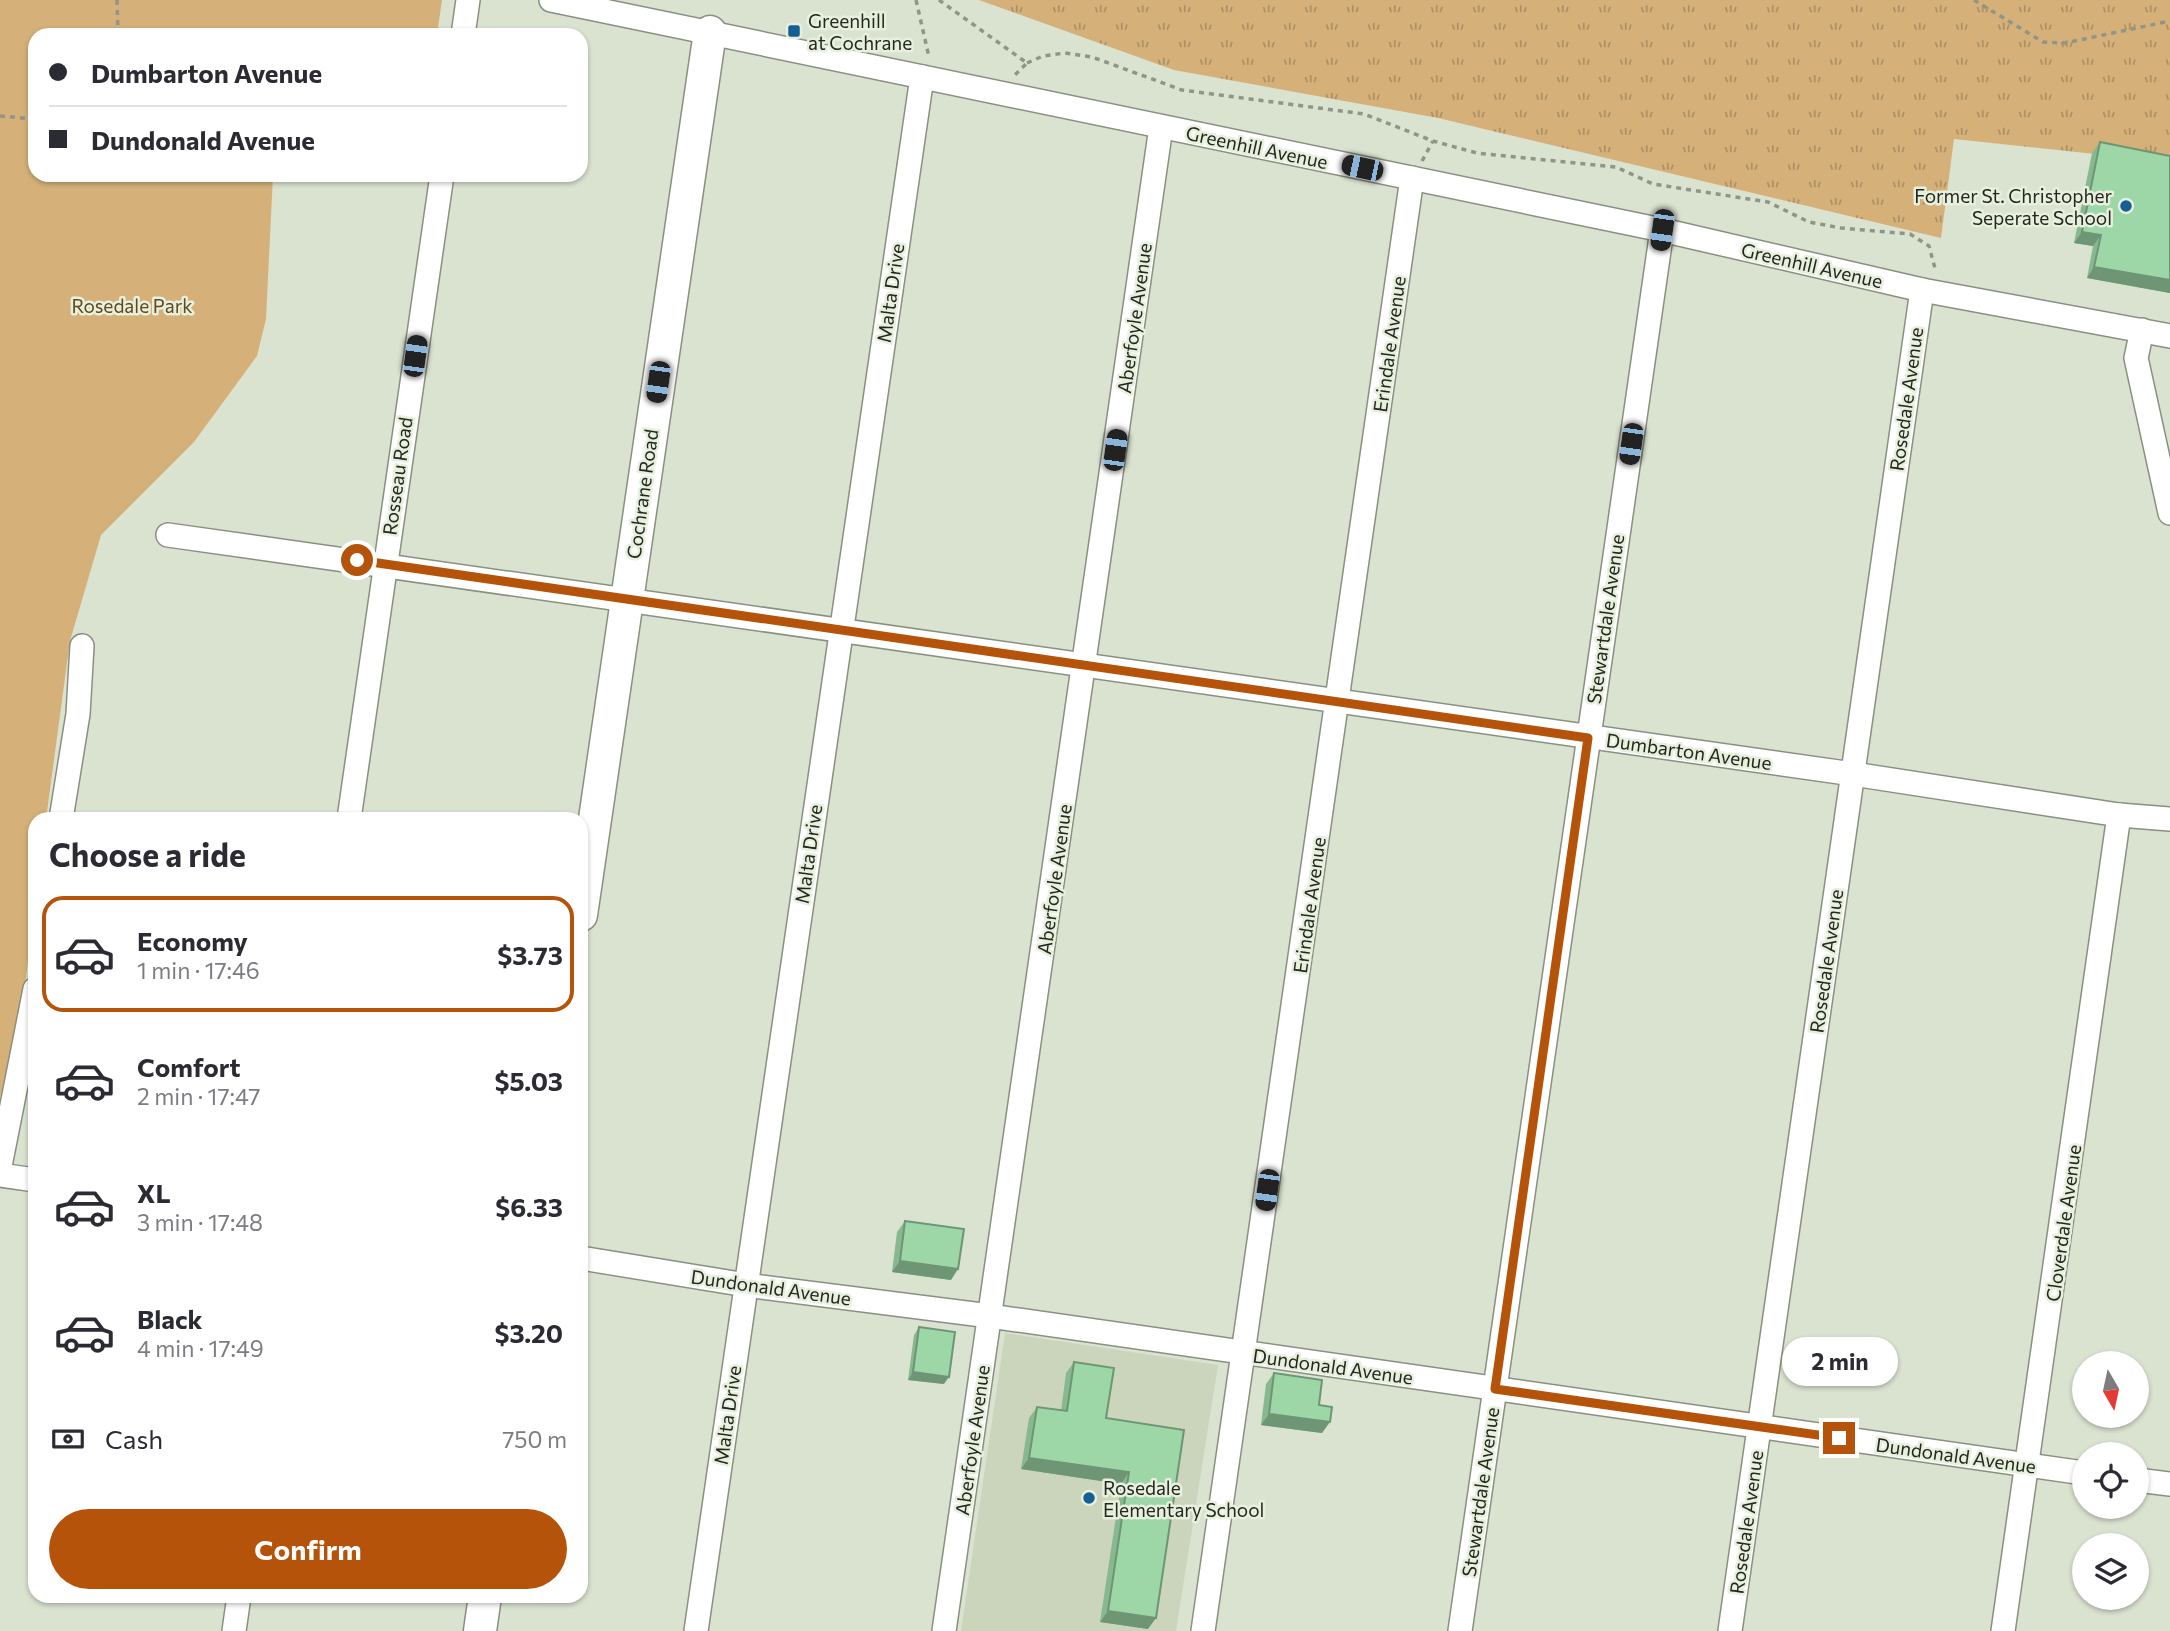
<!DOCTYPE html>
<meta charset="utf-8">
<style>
body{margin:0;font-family:Commissioner,sans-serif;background:#f2f2f3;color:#2b2b33;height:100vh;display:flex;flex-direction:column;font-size:26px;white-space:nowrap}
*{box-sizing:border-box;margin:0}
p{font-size:23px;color:#7c7c81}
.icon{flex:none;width:38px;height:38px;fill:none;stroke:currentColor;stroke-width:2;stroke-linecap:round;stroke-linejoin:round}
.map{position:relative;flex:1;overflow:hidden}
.drawer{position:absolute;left:28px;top:812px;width:560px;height:791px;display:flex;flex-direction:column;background:#fff;border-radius:21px;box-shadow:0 2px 5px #0004}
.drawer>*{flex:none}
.banner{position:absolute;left:28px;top:28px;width:560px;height:154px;border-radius:21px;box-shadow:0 2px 5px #0004;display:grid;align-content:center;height:154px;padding:0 21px;background:#fff}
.needle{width:46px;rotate:171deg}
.tools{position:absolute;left:2072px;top:1351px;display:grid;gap:14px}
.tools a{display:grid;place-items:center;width:77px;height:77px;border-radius:50%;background:#fff;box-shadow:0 2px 5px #0004;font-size:35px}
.end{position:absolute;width:32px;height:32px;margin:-16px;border:9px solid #b45309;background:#fff;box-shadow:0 0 0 4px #fff}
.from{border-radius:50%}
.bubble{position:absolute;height:49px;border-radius:24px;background:#fff;box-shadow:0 2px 5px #0004;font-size:23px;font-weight:700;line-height:49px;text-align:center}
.car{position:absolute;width:21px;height:42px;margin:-21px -10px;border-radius:9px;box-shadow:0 0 5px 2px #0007;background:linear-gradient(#222 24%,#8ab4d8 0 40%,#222 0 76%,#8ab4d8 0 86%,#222 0)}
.banner b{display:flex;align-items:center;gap:24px;height:66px;font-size:26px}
.banner b+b{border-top:2px solid #e1e1e2}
.banner i{width:18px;height:18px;background:#2b2b33}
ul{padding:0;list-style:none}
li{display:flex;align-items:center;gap:21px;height:116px;margin:0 14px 10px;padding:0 7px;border:4px solid transparent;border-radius:21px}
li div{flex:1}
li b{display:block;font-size:26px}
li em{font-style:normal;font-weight:700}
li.active{border-color:#b45309}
li>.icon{width:63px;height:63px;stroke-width:1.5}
h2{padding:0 21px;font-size:32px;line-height:84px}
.pay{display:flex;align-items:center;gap:18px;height:77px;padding:0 21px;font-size:26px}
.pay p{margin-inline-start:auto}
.button{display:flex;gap:14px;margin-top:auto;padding:14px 21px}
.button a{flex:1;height:80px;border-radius:42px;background:#b45309;color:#fff;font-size:28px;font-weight:700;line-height:80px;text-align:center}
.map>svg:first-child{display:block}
.built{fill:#cbd5bc}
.grass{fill:url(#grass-tufts)}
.park{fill:#d5b179}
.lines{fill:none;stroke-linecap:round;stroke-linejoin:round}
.street-casing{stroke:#899080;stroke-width:26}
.secondary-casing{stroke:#899080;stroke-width:35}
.path{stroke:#8f9587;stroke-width:3.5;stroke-dasharray:5 5;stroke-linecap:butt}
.street{stroke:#fff;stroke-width:23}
.secondary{stroke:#fff;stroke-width:32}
.wall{fill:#87b890}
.shaded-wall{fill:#6e9675}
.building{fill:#9dd6a7;stroke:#6e9675;stroke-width:2}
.route{stroke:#b45309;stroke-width:9}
.poi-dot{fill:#165f93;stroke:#e7efdd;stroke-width:2.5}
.labels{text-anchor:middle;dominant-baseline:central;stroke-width:5;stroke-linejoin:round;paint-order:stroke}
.poi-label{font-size:19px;fill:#242720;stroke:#e7efdd;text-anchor:start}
.street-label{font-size:19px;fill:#242720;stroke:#e7efdd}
.park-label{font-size:19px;fill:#61471a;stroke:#e7efdd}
</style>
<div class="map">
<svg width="2170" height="1631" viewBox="0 0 2170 1631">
<defs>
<pattern id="grass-tufts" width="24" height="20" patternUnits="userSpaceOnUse" patternTransform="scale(1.75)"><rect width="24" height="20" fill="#d5b179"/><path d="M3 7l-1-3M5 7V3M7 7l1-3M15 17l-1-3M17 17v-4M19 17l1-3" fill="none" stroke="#ad9063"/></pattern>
</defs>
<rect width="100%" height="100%" fill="#dae2d0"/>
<path class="built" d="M1005,1333L1218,1365L1176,1631H961Z"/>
<path class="grass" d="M979,0H2170V162L1954,139L1941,238L1438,118L1174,70Z"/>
<path class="park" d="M0,0H442L437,35H322L281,31L280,35H35V175H273L266,319L257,356L194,442L101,535L70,641L46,819H35V906L20,1023L0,1097Z"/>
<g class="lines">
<g class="street-casing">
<g id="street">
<path d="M551,0L1662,230L1922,290L2170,336"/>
<path d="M463,35L468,0"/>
<path d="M2142,330L2136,358L2170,513"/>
<path d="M168,535L1853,774L2119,815L2170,819"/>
<path d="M61,819L78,714L82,646"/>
<path d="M349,819L442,175"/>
<path d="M0,1166L35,989"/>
<path d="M0,1175L35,1180"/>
<path d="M581,1258L746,1285L990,1316L2084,1473"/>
<path d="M2137,1480L2170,1484"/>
<path d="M234,1631L239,1596"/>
<path d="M696,1631L922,77"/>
<path d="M944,1631L1161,127"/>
<path d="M1203,1631L1412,178"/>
<path d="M1460,1631L1662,230"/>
<path d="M1730,1631L1922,290"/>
<path d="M2003,1631L2119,815"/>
</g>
</g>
<g class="secondary-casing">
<g id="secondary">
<path d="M581,915L710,32"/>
<path d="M480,1631L485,1596"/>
</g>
</g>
<g class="path">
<path d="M117,0L118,35"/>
<path d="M916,0L929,57"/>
<path d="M939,0L1027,63L1015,75"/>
<path d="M1974,0L2043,42L2065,43L2170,21"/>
<path d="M1027,63L1043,56L1065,53L1092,57L1182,90L1364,114L1433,141L1477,153L1616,167L1653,184L1768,202L1809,222L1841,228L1910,234L1929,246L1936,272"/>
<path d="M0,116L35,119"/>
<path d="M1422,161L1433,141"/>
</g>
<use href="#street" class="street"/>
<use href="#secondary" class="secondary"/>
</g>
<g class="wall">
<path d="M2100,142L2170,156V293L2087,278L2093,246L2074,243L2092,153Z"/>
<path d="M905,1221L951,1280L892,1272L897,1232Z"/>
<path d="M919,1327L944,1384L908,1380L914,1335Z"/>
<path d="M1074,1362L1106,1418L1184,1430L1148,1629L1100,1622L1121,1484L1021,1469L1029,1418L1037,1407L1061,1411L1066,1373Z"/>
<path d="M1274,1373L1319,1405L1322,1433L1261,1425L1266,1384Z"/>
</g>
<g class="shaded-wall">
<path d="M2082,232L2101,235L2093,246L2074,243Z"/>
<path d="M2094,267L2170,280V293L2087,278Z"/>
<path d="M900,1261L958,1269L951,1280L892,1272Z"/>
<path d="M913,1372L949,1377L944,1384L908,1380Z"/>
<path d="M1269,1414L1330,1422L1322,1433L1261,1425Z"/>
<path d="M1029,1458L1129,1472L1121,1484L1021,1469Z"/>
<path d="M1108,1611L1156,1618L1148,1629L1100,1622Z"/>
</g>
<g class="building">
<path d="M2100,142L2170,156V280L2094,267L2101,235L2082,232Z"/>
<path d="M905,1221L964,1229L958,1269L900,1261Z"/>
<path d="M919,1327L955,1332L949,1377L913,1372Z"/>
<path d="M1074,1362L1114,1368L1106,1418L1184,1430L1156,1618L1108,1611L1129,1472L1029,1458L1037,1407L1067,1411Z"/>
<path d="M1274,1373L1322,1380L1319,1405L1332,1407L1330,1422L1269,1414Z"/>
</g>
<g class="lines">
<path class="route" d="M357,560L1588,738L1495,1389L1839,1438"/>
</g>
<g class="poi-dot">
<rect x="787" y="24" width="14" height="14" rx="3.5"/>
<circle cx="2126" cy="206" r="7"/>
<circle cx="1089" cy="1498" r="7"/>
</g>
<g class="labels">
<g class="poi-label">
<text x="808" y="20">Greenhill<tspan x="808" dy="22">at Cochrane</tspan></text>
<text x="2112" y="195" text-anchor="end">Former St. Christopher<tspan x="2112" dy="22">Seperate School</tspan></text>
<text x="1103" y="1487">Rosedale<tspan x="1103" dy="22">Elementary School</tspan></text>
</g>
<g class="street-label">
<text transform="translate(1257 147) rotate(12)">Greenhill Avenue</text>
<text transform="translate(1812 265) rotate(13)">Greenhill Avenue</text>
<text transform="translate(890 293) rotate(-82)">Malta Drive</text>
<text transform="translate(1134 318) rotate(-82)">Aberfoyle Avenue</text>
<text transform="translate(1389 344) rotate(-82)">Erindale Avenue</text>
<text transform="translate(1906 399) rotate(-82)">Rosedale Avenue</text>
<text transform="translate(397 476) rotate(-82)">Rosseau Road</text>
<text transform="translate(642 494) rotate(-82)">Cochrane Road</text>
<text transform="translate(1605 619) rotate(-82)">Stewartdale Avenue</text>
<text transform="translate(1689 751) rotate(8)">Dumbarton Avenue</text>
<text transform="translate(808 854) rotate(-82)">Malta Drive</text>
<text transform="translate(1054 879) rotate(-82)">Aberfoyle Avenue</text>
<text transform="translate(1309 905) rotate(-82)">Erindale Avenue</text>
<text transform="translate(1826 961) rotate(-82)">Rosedale Avenue</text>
<text transform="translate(2063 1223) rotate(-82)">Cloverdale Avenue</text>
<text transform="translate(771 1287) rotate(8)">Dundonald Avenue</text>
<text transform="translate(1333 1366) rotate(8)">Dundonald Avenue</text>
<text transform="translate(727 1415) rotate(-82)">Malta Drive</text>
<text transform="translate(972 1440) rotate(-82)">Aberfoyle Avenue</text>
<text transform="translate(1956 1455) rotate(8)">Dundonald Avenue</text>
<text transform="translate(1480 1492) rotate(-82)">Stewartdale Avenue</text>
<text transform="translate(1746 1522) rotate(-82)">Rosedale Avenue</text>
</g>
<g class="park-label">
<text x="132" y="305">Rosedale Park</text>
</g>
</g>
</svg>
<div class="tools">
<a><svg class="needle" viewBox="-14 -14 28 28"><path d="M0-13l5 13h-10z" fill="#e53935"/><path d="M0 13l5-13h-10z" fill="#7c7c81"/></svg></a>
<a><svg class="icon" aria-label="locate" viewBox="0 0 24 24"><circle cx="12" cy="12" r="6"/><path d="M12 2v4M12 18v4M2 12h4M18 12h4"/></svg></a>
<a><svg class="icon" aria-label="layers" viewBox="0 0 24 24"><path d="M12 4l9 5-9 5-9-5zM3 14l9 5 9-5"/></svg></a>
</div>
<i class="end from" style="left:357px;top:560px"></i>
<i class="end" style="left:1839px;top:1438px"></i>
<div class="bubble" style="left:1782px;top:1337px;width:116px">2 min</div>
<i class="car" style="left:1362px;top:168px;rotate:282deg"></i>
<i class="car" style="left:1662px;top:230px;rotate:188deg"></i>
<i class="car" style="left:415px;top:356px;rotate:8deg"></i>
<i class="car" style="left:658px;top:382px;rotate:188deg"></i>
<i class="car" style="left:1631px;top:444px;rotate:188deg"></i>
<i class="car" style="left:1115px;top:450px;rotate:8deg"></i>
<i class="car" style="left:1267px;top:1190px;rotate:188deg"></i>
<div class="banner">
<b><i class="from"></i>Dumbarton Avenue</b>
<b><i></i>Dundonald Avenue</b>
</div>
<section class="drawer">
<h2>Choose a ride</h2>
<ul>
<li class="active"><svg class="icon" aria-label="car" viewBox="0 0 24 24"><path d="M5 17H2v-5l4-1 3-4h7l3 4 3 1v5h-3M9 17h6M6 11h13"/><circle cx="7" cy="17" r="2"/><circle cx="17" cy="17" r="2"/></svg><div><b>Economy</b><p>1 min · 17:46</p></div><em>$3.73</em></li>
<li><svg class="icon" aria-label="car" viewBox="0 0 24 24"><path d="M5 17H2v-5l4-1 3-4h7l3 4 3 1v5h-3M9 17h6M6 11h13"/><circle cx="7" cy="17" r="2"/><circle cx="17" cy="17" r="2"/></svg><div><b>Comfort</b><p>2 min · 17:47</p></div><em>$5.03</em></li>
<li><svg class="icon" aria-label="car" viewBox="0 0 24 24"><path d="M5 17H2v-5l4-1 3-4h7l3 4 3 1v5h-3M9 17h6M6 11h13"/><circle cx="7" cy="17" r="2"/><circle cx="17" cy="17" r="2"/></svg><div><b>XL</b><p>3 min · 17:48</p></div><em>$6.33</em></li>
<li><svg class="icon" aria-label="car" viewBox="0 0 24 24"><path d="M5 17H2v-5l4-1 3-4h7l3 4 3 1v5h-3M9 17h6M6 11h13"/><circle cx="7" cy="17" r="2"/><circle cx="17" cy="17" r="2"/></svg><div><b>Black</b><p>4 min · 17:49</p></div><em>$3.20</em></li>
</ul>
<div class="pay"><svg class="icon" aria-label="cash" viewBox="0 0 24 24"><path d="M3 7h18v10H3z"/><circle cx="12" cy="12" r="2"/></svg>Cash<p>750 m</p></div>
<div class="button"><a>Confirm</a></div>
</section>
</div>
